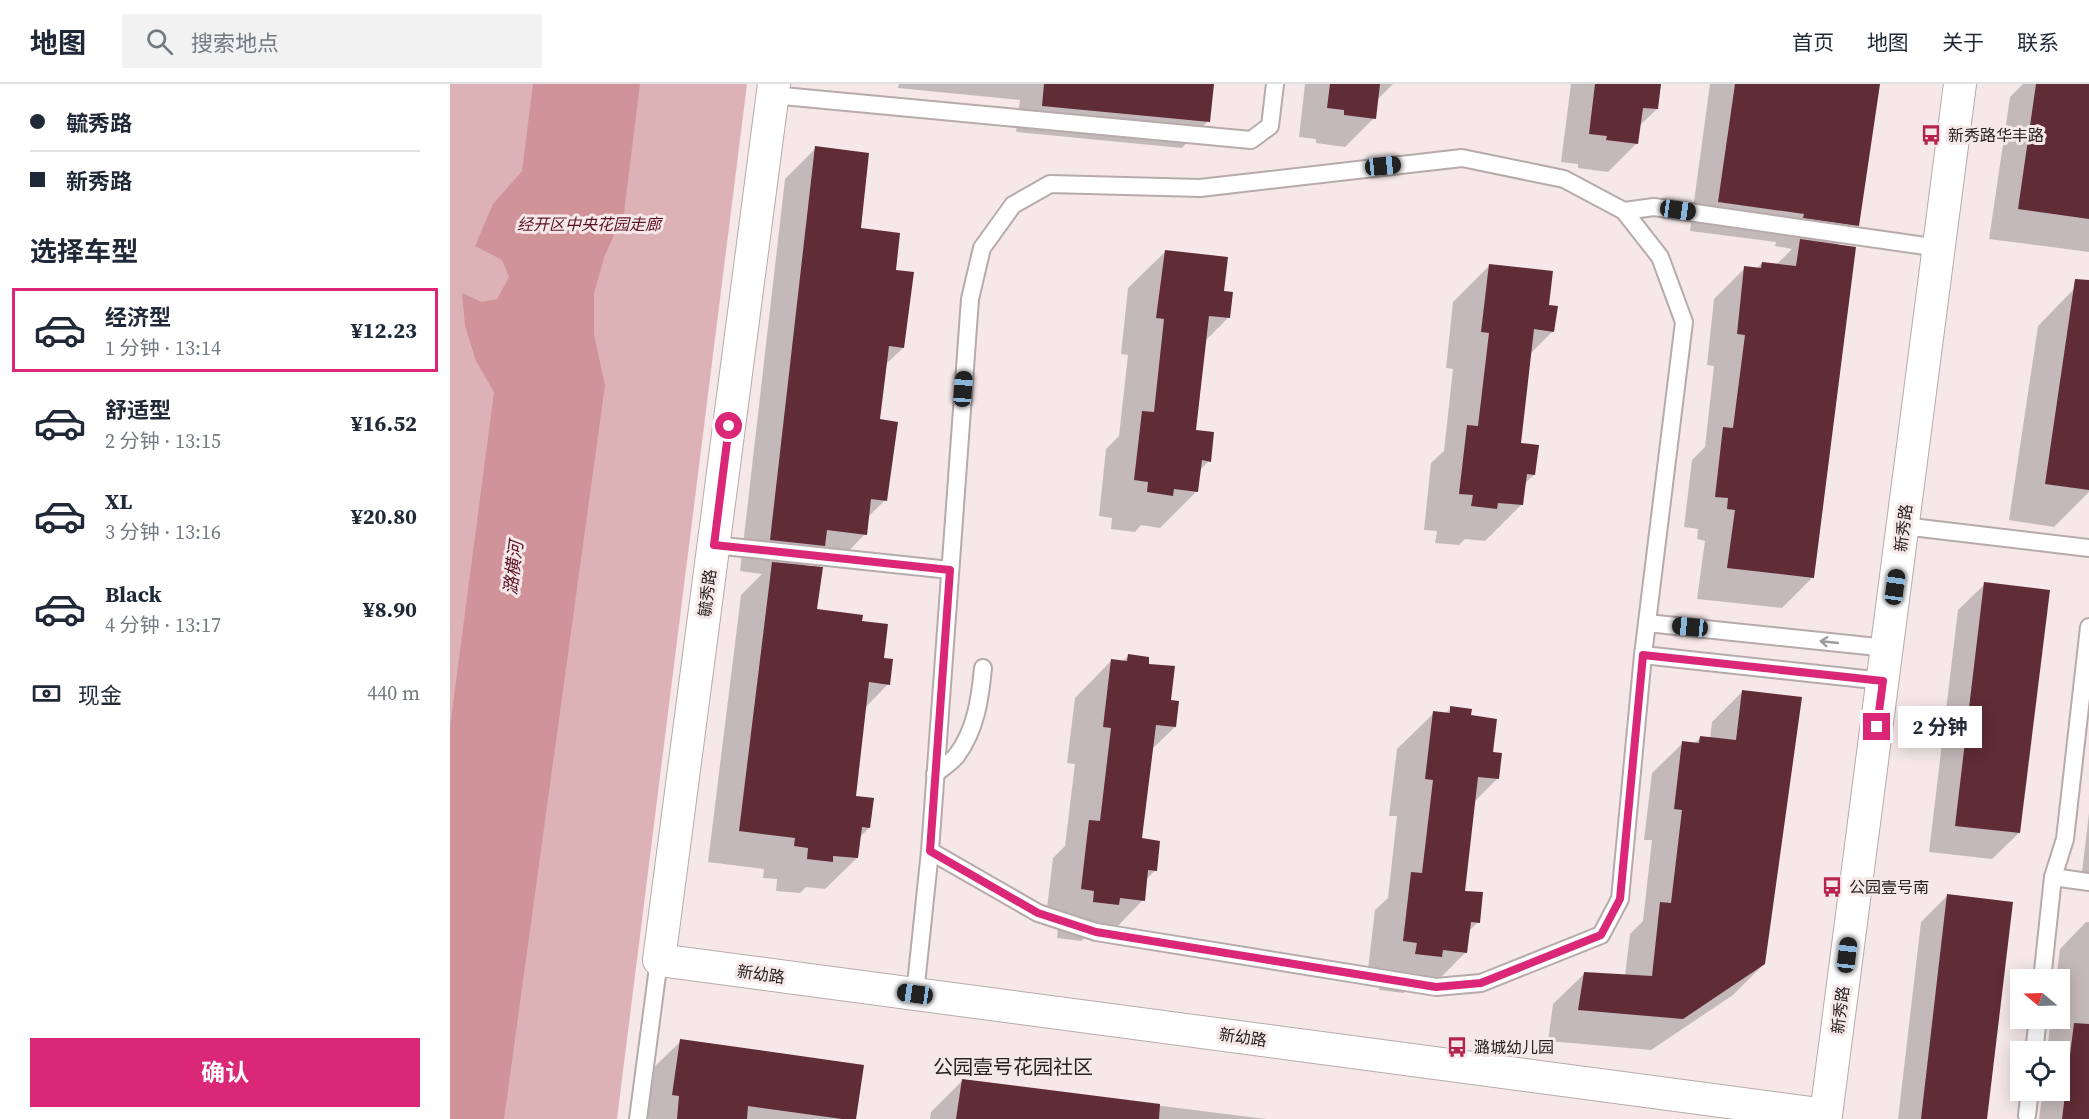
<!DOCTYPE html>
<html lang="zh">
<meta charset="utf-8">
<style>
body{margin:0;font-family:"Source Serif 4","Noto Sans SC",serif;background:#f2f2f3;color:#1f2937;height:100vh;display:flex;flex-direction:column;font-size:22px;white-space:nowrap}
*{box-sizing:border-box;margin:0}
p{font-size:20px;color:#747a83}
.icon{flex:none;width:33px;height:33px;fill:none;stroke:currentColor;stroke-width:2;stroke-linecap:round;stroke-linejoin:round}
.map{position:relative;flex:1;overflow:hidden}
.sheet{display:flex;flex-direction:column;background:#fff;width:450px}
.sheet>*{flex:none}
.guide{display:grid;align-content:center;height:132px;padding:0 30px;background:#fff}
.needle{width:39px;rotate:289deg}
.buttons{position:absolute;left:1560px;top:885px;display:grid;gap:12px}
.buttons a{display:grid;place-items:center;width:60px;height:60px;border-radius:0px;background:#fff;box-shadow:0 3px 15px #0003;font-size:30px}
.end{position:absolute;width:27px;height:27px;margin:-14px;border:8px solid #db2777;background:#fff;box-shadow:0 0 0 3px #fff}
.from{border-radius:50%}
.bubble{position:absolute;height:42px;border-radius:0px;background:#fff;box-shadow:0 3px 15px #0003;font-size:20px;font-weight:700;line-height:42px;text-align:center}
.car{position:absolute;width:18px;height:36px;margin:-18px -9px;border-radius:8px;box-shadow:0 0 4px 2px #0007;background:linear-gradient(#222 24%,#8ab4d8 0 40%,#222 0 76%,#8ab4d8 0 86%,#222 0)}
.guide b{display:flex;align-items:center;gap:21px;height:57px;font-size:22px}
.guide b+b{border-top:2px solid #e0e1e3}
.guide i{width:15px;height:15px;background:#1f2937}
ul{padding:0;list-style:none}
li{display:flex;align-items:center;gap:18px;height:84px;margin:0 12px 9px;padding:0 18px;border:3px solid transparent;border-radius:0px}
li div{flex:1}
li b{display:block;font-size:22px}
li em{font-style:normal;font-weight:700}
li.active{border-color:#db2777}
li>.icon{width:54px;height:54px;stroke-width:1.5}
h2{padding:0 30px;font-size:27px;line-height:72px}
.pay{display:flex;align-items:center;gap:15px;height:66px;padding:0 30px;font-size:22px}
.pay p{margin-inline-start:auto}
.cta{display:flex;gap:12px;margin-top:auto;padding:12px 30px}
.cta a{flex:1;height:69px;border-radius:0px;background:#db2777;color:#fff;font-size:24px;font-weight:700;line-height:69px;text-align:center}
header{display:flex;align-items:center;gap:36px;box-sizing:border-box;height:84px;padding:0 30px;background:#fff;border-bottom:2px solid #e0e1e3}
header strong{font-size:28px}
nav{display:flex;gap:33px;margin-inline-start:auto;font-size:21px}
.search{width:420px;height:54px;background:#f2f2f3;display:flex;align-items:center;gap:15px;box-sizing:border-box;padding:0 21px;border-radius:0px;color:#747a83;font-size:22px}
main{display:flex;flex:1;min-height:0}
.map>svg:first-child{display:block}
.green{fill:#dcb2b7}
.water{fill:#d0939a}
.shadow{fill:#0003}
.building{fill:#602c35}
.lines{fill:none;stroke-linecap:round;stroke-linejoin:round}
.lane-casing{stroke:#b7aaab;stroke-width:20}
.street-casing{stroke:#b7aaab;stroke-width:34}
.lane{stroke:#fff;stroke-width:16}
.street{stroke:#fff;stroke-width:32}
.oneway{stroke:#9e9c9c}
.route{stroke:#db2777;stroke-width:8}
.labels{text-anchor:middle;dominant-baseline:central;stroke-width:6;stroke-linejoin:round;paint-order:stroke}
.poi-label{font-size:16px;fill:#272223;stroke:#f6e8e9;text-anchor:start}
.park-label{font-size:16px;font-style:italic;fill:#5b1124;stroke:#f6e8e9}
.street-label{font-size:16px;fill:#272223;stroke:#f6e8e9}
.water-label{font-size:18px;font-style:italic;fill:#5c1325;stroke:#f6e8e9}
.quarter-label{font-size:20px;fill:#272223;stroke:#f6e8e9}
</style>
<header>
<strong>地图</strong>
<div class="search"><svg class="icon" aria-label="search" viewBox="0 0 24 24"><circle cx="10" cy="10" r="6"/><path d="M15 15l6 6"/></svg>搜索地点</div>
<nav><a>首页</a><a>地图</a><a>关于</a><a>联系</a></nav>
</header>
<main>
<section class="sheet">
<div class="guide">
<b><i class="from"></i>毓秀路</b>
<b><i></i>新秀路</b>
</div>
<h2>选择车型</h2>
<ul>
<li class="active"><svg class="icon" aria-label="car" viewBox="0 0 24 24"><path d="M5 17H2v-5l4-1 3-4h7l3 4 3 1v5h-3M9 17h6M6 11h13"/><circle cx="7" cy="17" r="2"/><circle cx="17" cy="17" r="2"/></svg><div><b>经济型</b><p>1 分钟 · 13:14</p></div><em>¥12.23</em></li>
<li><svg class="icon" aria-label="car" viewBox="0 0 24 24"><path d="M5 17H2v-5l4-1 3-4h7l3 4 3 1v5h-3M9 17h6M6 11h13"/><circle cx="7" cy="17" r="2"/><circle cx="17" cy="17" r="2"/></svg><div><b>舒适型</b><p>2 分钟 · 13:15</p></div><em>¥16.52</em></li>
<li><svg class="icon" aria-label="car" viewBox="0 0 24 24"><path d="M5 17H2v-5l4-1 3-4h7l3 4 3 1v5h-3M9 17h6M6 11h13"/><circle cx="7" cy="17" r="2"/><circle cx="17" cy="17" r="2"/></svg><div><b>XL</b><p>3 分钟 · 13:16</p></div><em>¥20.80</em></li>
<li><svg class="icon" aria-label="car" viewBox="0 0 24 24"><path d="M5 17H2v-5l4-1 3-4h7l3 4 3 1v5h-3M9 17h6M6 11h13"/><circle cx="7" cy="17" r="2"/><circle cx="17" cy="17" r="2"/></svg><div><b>Black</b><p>4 分钟 · 13:17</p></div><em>¥8.90</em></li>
</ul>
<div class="pay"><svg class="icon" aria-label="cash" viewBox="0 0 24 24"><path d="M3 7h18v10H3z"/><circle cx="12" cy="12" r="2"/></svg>现金<p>440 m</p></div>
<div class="cta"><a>确认</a></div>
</section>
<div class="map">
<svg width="1639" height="1035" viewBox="0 0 1639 1035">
<rect width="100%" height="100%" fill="#f6e8e9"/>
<path class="green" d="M0,0H297L167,1035H0Z"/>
<path class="water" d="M83,0H190L174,129L155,171L144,209V251L155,301L54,1035H0V643L44,308L26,277L15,242L12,209L32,218L47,215L59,193L52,176L25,162L43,120L72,87Z"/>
<g class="shadow">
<path d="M449,0H762L758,37L732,64L566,48L570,16L448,4Z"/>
<path d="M855,0H943L926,17L924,34L895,63L866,59V55L849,53Z"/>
<path d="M1121,0H1210L1207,25L1189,42L1187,59L1158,88L1128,84V80L1111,78Z"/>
<path d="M1260,0H1428L1407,141L1387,161L1363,493L1332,524L1247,515L1255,457L1247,455L1248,445L1234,443L1242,376L1255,363L1264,282L1257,281L1264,215L1295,184L1306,185L1312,179L1326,181L1342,165L1325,162L1326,158L1240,147Z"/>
<path d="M1573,0H1639V168L1539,155L1560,13Z"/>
<path d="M366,64L409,146L444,188L453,264L435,281L428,337L435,416L417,434L415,450L384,482L357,478L353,482L366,526L411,538L433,575L438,600L415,624L404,714L419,744L409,754L407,774L375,805L356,803L350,809L326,807L327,795L313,794L314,785L258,778L291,511L312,490L290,487L335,95Z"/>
<path d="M715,168L773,208L778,234L755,257L744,347L759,377L749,387L747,407L710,444L691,441L685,448L661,445L662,434L649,432L656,365L669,352L678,271L671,270L678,204Z"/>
<path d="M1040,181L1097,222L1103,247L1080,270L1069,361L1084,391L1074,400L1071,421L1035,457L1015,455L1009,461L985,459L987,447L974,446L981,379L994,367L1003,285L996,284L1003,218Z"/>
<path d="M1624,205L1639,207V408L1604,443L1559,436L1588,242Z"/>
<path d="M1535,500L1569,749L1542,775L1479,768L1508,526Z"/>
<path d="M678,572L697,581L719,617L725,643L701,666L690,756L706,786L695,796L693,816L657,853L638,851L631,857L607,854L608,843L595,841L603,774L615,762L625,680L617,679L625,614L661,577L672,578Z"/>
<path d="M1293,607L1314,880L1283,911L1201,966L1098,957L1103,920L1134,890L1175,892L1180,850L1193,837L1202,756H1194L1202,689L1233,659L1244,660L1250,654L1260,655L1262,638Z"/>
<path d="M1001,624L1020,633L1042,669L1047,695L1024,718L1013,808L1028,838L1018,848L1016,868L979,905L960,903L954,909L929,906L931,895L917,894L925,826L938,814L947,732H939L947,665L984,629L995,630Z"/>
<path d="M1639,729V789L1632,788Z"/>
<path d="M1498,811L1535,1035H1448L1471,838Z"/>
<path d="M1636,838H1639V1035H1589L1593,1006H1610V968H1597L1601,934H1610V896H1606L1610,865Z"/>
<path d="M231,957L404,1035H195L202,985Z"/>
<path d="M512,997L816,1035H480L481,1028Z"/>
</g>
<g class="building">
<path d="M594,0H764L760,38L592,22Z"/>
<path d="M880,0H930L926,35L894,31V26L877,24Z"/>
<path d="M1145,0H1211L1208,25L1193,24L1188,60L1156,56L1157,52L1139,50Z"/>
<path d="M1285,0H1430L1409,142L1353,134L1354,130L1268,118Z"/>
<path d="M1586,0H1639V135L1568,125Z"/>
<path d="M365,62L419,69L411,144L450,149L446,186L464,188L454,264L439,262L430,335L448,338L437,417L421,415L417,451L377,446L375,462L320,456Z"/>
<path d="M1350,155L1406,163L1364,494L1277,484L1285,426L1277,425L1278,414L1265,413L1273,343L1283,344L1295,251L1287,250L1294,182L1311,184L1312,178L1346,182Z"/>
<path d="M715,166L778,173L774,207L783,208L780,234L759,232L746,346L764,348L761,378L752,376L748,408L724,405L723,412L697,408L698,398L684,396L692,327L704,328L714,235L706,234Z"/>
<path d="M1039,180L1103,187L1099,221L1108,222L1104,248L1084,245L1071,359L1089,361L1085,391L1077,390L1073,421L1048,419L1047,425L1021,422L1023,411L1009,410L1017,341L1028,342L1039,249L1031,248Z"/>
<path d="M1625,195L1639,196V406L1595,400Z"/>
<path d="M322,478L373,483L367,525L413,531L412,537L438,540L434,574L443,575L440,601L419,598L406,712L424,714L420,744L412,743L408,774L383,772V778L357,775L358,764L344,762L345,754L289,747Z"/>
<path d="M1534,498L1600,506L1570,749L1505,742Z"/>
<path d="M678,570L699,573V580L725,582L721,616L729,617L726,643L706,641L692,754L710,757L707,787L698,786L695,817L670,814L669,821L643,818L644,807L631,805L639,736L650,737L661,644L653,643L661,575L677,577Z"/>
<path d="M1292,606L1352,613L1315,880L1233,935L1128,926L1134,888L1202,892L1210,818L1221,819L1232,726L1224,725L1232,657L1249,659L1250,652L1286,656Z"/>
<path d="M1000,622L1022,625L1021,631L1047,635L1043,668L1052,669L1049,695L1028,693L1015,807L1033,808L1030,839L1021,838L1017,869L993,866L992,873L965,870L967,859L953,857L961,788L972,789L983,696L975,695L983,627L1000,629Z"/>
<path d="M1497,810L1563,818L1537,1035H1471Z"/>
<path d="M1624,939L1639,940V1035H1612Z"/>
<path d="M230,955L414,981L406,1035H392L298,1022L297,1035H227L229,1012L222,1011Z"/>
<path d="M512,995L710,1020L709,1035H506Z"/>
</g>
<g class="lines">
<g class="lane-casing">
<g id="lane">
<path d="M322,11L801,56L820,42L825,0"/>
<path d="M1174,127L1204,123L1489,164"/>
<path d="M1453,442L1639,464"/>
<path d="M264,461L500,486"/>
<path d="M1197,539L1437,564"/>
<path d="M1193,571L1433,597"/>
<path d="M485,690C492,684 502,678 507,671C526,645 530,615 533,584"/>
<path d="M1603,793L1639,798"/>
<path d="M1592,896L1603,793L1615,755L1639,543"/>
<path d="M465,910L480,767L520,215L532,164L563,121L600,100L750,104L1012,74L1114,95L1174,127L1210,173L1234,238L1193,571L1170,815L1151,851L1031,899L986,903L646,848L588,829L480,767"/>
<path d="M1584,968L1588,934"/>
<path d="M1577,1031L1580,1006"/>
<path d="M188,1035L209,876"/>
</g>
</g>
<g class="street-casing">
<path id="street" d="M324,0L209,876L1376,1031L1510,0"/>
</g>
<use href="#lane" class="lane"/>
<use href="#street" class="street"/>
</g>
<defs><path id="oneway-shaft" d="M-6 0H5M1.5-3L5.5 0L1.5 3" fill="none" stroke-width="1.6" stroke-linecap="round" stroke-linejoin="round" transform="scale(1.5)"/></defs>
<use class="oneway" href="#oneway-shaft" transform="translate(1379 558) rotate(-174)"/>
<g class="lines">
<path class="route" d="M279,342L264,461L500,486L480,767L588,829L646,848L986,903L1031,899L1151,851L1170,815L1193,571L1433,597L1427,643"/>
</g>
<defs>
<g id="bus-bare" transform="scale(1.62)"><path d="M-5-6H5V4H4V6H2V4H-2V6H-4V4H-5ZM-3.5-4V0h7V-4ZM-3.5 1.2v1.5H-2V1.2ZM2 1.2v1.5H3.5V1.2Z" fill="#b5244c" stroke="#f6e8e9" stroke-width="2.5" paint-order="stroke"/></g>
</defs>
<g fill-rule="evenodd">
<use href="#bus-bare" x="1481" y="51"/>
<use href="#bus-bare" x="1382" y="803"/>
<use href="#bus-bare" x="1007" y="963"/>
</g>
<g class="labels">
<g class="poi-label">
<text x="1498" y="51">新秀路华丰路</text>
<text x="1399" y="803">公园壹号南</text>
<text x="1024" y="963">潞城幼儿园</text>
</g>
<g class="park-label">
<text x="139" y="140">经开区中央花园走廊</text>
</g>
<g class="street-label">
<text transform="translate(1453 444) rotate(-83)">新秀路</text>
<text transform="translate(257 509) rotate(-83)">毓秀路</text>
<text transform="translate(311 890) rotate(8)">新幼路</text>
<text transform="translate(1390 926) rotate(-83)">新秀路</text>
<text transform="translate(793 953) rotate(8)">新幼路</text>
</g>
<g class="water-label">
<text transform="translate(63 484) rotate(-83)">潞横河</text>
</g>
<g class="quarter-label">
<text x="563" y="983">公园壹号花园社区</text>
</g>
</g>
</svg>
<div class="buttons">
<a><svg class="needle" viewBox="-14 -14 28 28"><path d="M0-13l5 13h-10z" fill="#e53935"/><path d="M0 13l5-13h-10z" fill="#747a83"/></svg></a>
<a><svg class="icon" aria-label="locate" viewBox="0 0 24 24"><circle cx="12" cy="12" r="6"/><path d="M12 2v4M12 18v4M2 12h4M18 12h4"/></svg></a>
</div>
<i class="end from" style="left:279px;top:342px"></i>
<i class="end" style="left:1427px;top:643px"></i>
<div class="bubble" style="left:1448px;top:622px;width:84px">2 分钟</div>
<i class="car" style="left:933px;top:82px;rotate:84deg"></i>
<i class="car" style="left:1228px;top:126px;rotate:98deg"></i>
<i class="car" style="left:513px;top:305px;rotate:4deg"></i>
<i class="car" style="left:1445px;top:503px;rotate:8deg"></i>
<i class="car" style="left:1240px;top:543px;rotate:276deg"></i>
<i class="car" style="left:1397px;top:871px;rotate:7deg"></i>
<i class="car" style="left:465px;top:910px;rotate:278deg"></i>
</div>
</main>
